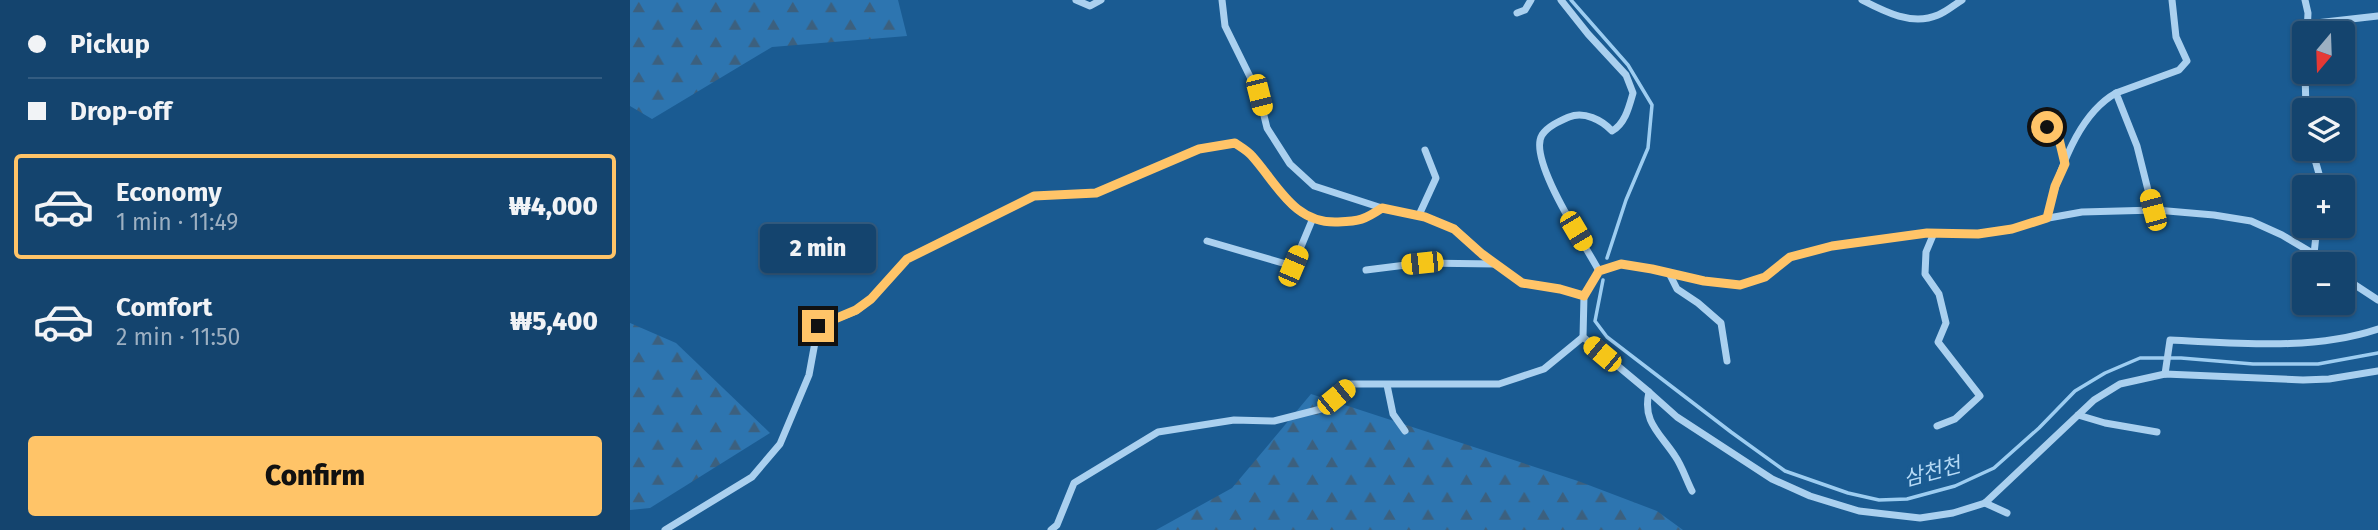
<!DOCTYPE html>
<meta charset="utf-8">
<style>
body{margin:0;font-family:"Fira Sans","Noto Sans KR",sans-serif;background:#1d4b73;color:#f1f3f6;height:100vh;display:flex;flex-direction:column;font-size:26px;white-space:nowrap}
*{box-sizing:border-box;margin:0}
p{font-size:23px;color:#9db0c2}
.icon{flex:none;width:38px;height:38px;fill:none;stroke:currentColor;stroke-width:2;stroke-linecap:round;stroke-linejoin:round}
.map{position:relative;flex:1;overflow:hidden}
.panel{display:flex;flex-direction:column;background:#14446e;width:630px}
.panel>*{flex:none}
.guide{display:grid;align-content:center;height:154px;padding:0 28px;background:#14446e}
.needle{width:46px;rotate:199deg}
.controls{position:absolute;left:1662px;top:21px;display:grid;gap:14px}
.controls a{display:grid;place-items:center;width:63px;height:63px;border-radius:7px;background:#14446e;box-shadow:0 2px 5px #0004,0 0 0 2px #335c81;font-size:35px}
.end{position:absolute;width:32px;height:32px;margin:-16px;border:9px solid #ffc468;background:#111;box-shadow:0 0 0 4px #111}
.from{border-radius:50%}
.bubble{position:absolute;height:49px;border-radius:7px;background:#14446e;box-shadow:0 2px 5px #0004,0 0 0 2px #335c81;font-size:23px;font-weight:800;line-height:49px;text-align:center}
.car{position:absolute;width:21px;height:42px;margin:-21px -10px;border-radius:9px;box-shadow:0 0 5px 2px #0007;background:linear-gradient(#f5c518 24%,#345 0 40%,#f5c518 0 76%,#345 0 86%,#f5c518 0)}
.guide b{display:flex;align-items:center;gap:24px;height:66px;font-size:26px}
.guide b+b{border-top:2px solid #335c81}
.guide i{width:18px;height:18px;background:#f1f3f6}
ul{padding:0;list-style:none}
li{display:flex;align-items:center;gap:21px;height:105px;margin:0 14px 10px;padding:0 14px;border:4px solid transparent;border-radius:7px}
li div{flex:1}
li b{display:block;font-size:26px}
li em{font-style:normal;font-weight:800}
li.selected{border-color:#ffc468}
li>.icon{width:63px;height:63px;stroke-width:1.5}
.cta{display:flex;gap:14px;margin-top:auto;padding:14px 28px}
.cta a{flex:1;height:80px;border-radius:7px;background:#ffc468;color:#111;font-size:28px;font-weight:800;line-height:80px;text-align:center}
main{display:flex;flex:1;min-height:0}
.map>svg:first-child{display:block}
.forest{fill:url(#forest-firs)}
.lines{fill:none;stroke-linecap:round;stroke-linejoin:round}
.stream{stroke:#9dcdf1;stroke-width:3.5}
.service{stroke:#aad0ef;stroke-width:5}
.minor{stroke:#aad0ef;stroke-width:7}
.route{stroke:#ffc468;stroke-width:9}
.labels{text-anchor:middle;dominant-baseline:central;stroke-width:7;stroke-linejoin:round;paint-order:stroke}
.water-label{font-size:21px;font-style:italic;fill:#b6daf6;stroke:#1a5b92}
</style>
<main>
<section class="panel">
<div class="guide">
<b><i class="from"></i>Pickup</b>
<b><i></i>Drop-off</b>
</div>
<ul>
<li class="selected"><svg class="icon" aria-label="car" viewBox="0 0 24 24"><path d="M5 17H2v-5l4-1 3-4h7l3 4 3 1v5h-3M9 17h6M6 11h13"/><circle cx="7" cy="17" r="2"/><circle cx="17" cy="17" r="2"/></svg><div><b>Economy</b><p>1 min · 11:49</p></div><em>₩4,000</em></li>
<li><svg class="icon" aria-label="car" viewBox="0 0 24 24"><path d="M5 17H2v-5l4-1 3-4h7l3 4 3 1v5h-3M9 17h6M6 11h13"/><circle cx="7" cy="17" r="2"/><circle cx="17" cy="17" r="2"/></svg><div><b>Comfort</b><p>2 min · 11:50</p></div><em>₩5,400</em></li>
</ul>
<div class="cta"><a>Confirm</a></div>
</section>
<div class="map">
<svg width="1748" height="530" viewBox="0 0 1748 530">
<defs>
<pattern id="forest-firs" width="22" height="20" patternUnits="userSpaceOnUse" patternTransform="scale(1.75)"><rect width="22" height="20" fill="#2d75b0"/><path d="M5 1l3.5 6h-7zM16 11l3.5 6h-7z" fill="#3c607e"/></pattern>
</defs>
<rect width="100%" height="100%" fill="#1a5b92"/>
<g class="forest">
<path d="M0,0H268L277,36L142,47L22,119L0,106Z"/>
<path d="M0,323L46,343L140,433L20,508L0,510Z"/>
<path d="M681,394L948,481L1027,511L1053,530H526L602,488Z"/>
</g>
<g class="lines">
<g class="stream">
<path d="M941,0L998,65L1022,105L1018,148L996,200L977,258"/>
<path d="M973,280L965,321L977,337L1101,432L1155,471L1218,493L1249,500L1277,499L1325,486L1364,468L1409,428L1445,391L1475,373L1510,358H1551L1623,364H1688L1748,353"/>
</g>
<path class="service" d="M1405,114L1429,139L1434,161"/>
<g class="minor">
<path d="M446,0L460,6L471,0"/>
<path d="M592,0L595,26L629,95L637,128L660,164L684,186L752,208L795,217L825,229L852,254L892,283L930,289L954,296"/>
<path d="M931,0L958,34L996,75L1003,93C999,107 995,124 982,131C972,120 954,111 939,117C930,121 918,126 912,135C897,159 956,246 969,271"/>
<path d="M1232,0C1255,12 1282,26 1308,15C1316,12 1324,5 1332,0"/>
<path d="M1675,0L1678,13L1677,33"/>
<path d="M887,13L895,10L901,0"/>
<path d="M1677,24L1748,16"/>
<path d="M1675,72L1676,110"/>
<path d="M1682,149L1691,181V187"/>
<path d="M1523,210L1507,146L1486,93L1549,70L1557,61L1546,37L1542,0"/>
<path d="M789,215L806,178L795,150"/>
<path d="M1417,218C1427,176 1447,115 1486,93"/>
<path d="M1687,226L1684,254L1697,264"/>
<path d="M1304,233L1296,252L1295,274L1309,294L1316,323L1308,342L1350,396L1325,419L1307,426"/>
<path d="M577,241L663,266L683,218"/>
<path d="M736,270L792,263L865,264"/>
<path d="M1039,273L1047,289L1068,303L1091,323L1097,361"/>
<path d="M1713,277L1748,300"/>
<path d="M1535,374L1540,340C1608,343 1682,351 1748,329"/>
<path d="M757,385L763,414L775,431"/>
<path d="M1019,392L1047,417L1142,479L1180,496L1229,511L1290,518L1323,513L1355,503L1464,400L1490,384L1535,374L1673,380L1699,379L1748,371"/>
<path d="M1448,415L1475,423L1527,432"/>
<path d="M1062,491C1056,479 1052,466 1045,456C1030,433 1012,422 1019,392L953,337L954,296L969,271L991,264L1022,269L1074,281L1110,285L1135,277L1160,257L1202,246L1297,233L1348,234L1382,229L1413,219L1452,212L1526,210L1584,215L1621,221L1652,235L1684,254"/>
<path d="M1355,503L1377,513"/>
<path d="M35,530L122,477L150,444L179,375L188,326L226,311L241,299L277,259L404,196L466,193L569,149L605,143C611,147 618,151 622,156C648,185 662,224 708,222C729,222 734,220 752,208"/>
<path d="M421,530L427,525L444,483L528,432L604,420L644,421L691,409L720,384H869L914,369L953,337"/>
</g>
</g>
<g class="lines">
<path class="route" d="M188,326L226,310L241,299L277,259L404,196L466,193L569,149L605,143C611,147 618,151 622,156C648,185 664,224 708,222C730,221 734,220 752,208L795,217L824,229L852,254L892,283L930,289L954,296L969,271L991,264L1022,269L1074,281L1110,285L1135,277L1160,257L1202,246L1297,233L1348,234L1382,229L1417,218L1425,186L1435,164L1429,139L1417,127"/>
</g>
<g class="labels">
<g class="water-label">
<text transform="translate(1302 472) rotate(-15)">삼천천</text>
</g>
</g>
</svg>
<div class="controls">
<a><svg class="needle" viewBox="-14 -14 28 28"><path d="M0-13l5 13h-10z" fill="#e53935"/><path d="M0 13l5-13h-10z" fill="#9db0c2"/></svg></a>
<a><svg class="icon" aria-label="layers" viewBox="0 0 24 24"><path d="M12 4l9 5-9 5-9-5zM3 14l9 5 9-5"/></svg></a>
<a>+</a>
<a>−</a>
</div>
<i class="end from" style="left:1417px;top:127px"></i>
<i class="end" style="left:188px;top:326px"></i>
<div class="bubble" style="left:130px;top:224px;width:116px">2 min</div>
<i class="car" style="left:629px;top:95px;rotate:166deg"></i>
<i class="car" style="left:1523px;top:210px;rotate:345deg"></i>
<i class="car" style="left:946px;top:231px;rotate:149deg"></i>
<i class="car" style="left:792px;top:263px;rotate:264deg"></i>
<i class="car" style="left:663px;top:266px;rotate:23deg"></i>
<i class="car" style="left:972px;top:354px;rotate:310deg"></i>
<i class="car" style="left:706px;top:397px;rotate:51deg"></i>
</div>
</main>
